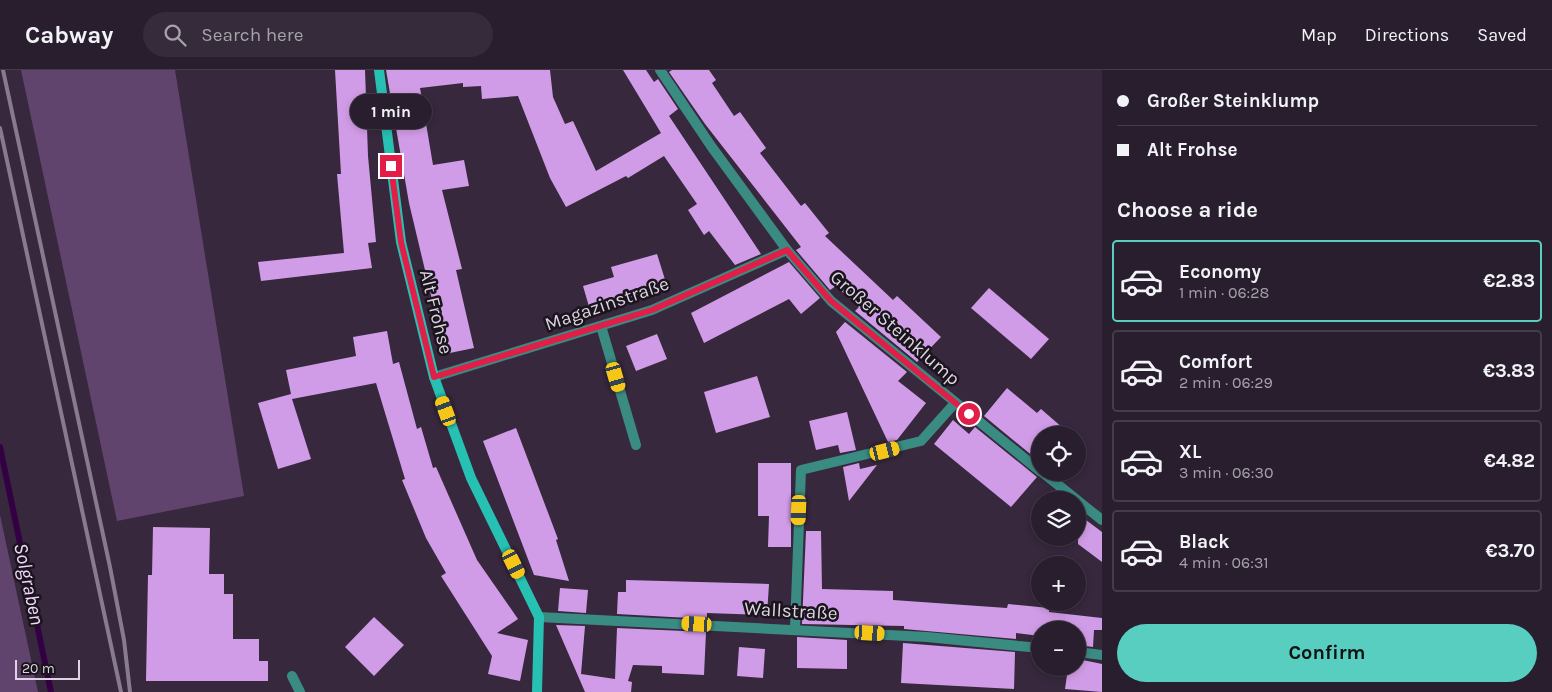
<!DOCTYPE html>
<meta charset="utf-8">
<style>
body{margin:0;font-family:Karla,sans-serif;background:#352b3a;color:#f1f3f6;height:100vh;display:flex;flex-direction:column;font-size:19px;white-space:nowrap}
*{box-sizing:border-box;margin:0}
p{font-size:16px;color:#a5a2aa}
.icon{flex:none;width:28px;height:28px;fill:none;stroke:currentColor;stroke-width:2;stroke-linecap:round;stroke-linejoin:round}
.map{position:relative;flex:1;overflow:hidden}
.drawer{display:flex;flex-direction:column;background:#291e2e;width:450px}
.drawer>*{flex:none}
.banner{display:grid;align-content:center;height:110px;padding:0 15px;background:#291e2e}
.controls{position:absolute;left:1031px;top:356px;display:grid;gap:10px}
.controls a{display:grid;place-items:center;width:55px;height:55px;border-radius:50%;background:#291e2e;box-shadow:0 2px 8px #0003,0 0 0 1px #453c4a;font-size:25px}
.scale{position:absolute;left:15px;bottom:12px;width:65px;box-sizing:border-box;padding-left:5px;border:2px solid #ddd3e1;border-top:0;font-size:14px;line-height:18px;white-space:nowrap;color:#ddd3e1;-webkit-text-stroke:4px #1a141d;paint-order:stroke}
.end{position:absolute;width:22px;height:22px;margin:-11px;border:6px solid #e11d48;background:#fff;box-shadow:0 0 0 2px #fff}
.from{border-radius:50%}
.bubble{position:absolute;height:35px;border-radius:18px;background:#291e2e;box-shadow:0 2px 8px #0003,0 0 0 1px #453c4a;font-size:16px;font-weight:700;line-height:35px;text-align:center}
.car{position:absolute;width:15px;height:30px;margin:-15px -8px;border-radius:6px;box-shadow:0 0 4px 1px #0007;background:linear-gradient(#f5c518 24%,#345 0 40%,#f5c518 0 76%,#345 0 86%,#f5c518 0)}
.banner b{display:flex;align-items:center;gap:18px;height:48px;font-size:19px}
.banner b+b{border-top:1px solid #453c4a}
.banner i{width:12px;height:12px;background:#f1f3f6}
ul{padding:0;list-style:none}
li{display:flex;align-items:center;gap:15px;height:82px;margin:0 10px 8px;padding:0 5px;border:2px solid #453c4a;border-radius:5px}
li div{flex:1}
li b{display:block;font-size:19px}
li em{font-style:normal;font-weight:700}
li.active{border-color:#58cec0}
li>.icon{width:45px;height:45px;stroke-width:1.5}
h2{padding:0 15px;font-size:22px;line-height:60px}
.primary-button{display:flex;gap:10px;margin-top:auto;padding:10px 15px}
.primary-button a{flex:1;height:58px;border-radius:30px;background:#58cec0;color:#111;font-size:20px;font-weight:700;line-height:58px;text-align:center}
header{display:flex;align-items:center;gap:30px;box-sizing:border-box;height:70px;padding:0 25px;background:#291e2e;border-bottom:1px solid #453c4a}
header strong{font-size:24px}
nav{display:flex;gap:28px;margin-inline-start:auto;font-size:18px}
.search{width:350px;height:45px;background:#352b3a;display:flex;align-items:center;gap:12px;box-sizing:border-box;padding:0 18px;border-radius:28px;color:#a5a2aa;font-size:19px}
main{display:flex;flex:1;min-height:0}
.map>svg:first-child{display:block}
.green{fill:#61446d}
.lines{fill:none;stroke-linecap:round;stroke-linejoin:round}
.stream{stroke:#340044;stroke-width:6}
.building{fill:#d19ce7}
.lane{stroke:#3a8c83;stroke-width:10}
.street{stroke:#3a8c83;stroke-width:10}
.secondary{stroke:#27c1b3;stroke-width:10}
.rail{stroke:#887b8d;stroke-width:4}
.route{stroke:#e11d48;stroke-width:6}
.labels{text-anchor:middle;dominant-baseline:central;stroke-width:5;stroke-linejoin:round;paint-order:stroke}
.street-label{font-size:19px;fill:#ddd3e1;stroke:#1a141d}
.water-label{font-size:20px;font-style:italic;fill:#f1d6fd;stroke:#1a141d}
</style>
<header>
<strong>Cabway</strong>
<div class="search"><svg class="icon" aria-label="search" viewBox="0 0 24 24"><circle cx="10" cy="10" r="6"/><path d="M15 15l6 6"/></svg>Search here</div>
<nav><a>Map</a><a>Directions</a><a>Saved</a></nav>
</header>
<main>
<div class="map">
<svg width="1102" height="622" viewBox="0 0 1102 622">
<rect width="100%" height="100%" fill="#37283d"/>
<g class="green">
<path d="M21,0H175L244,426L117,451Z"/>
<path d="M0,445L38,622H0Z"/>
</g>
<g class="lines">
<path class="stream" d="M0,377L51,622"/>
</g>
<g class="building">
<path d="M335,0H365L368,86L376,172L368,173L372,198L261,211L258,192L344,183L337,104H341Z"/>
<path d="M386,0H550L553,27L565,54L573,51L596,101L661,63L623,0H646L654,12L658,9L678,39L669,46L761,184L735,195L709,161L704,165L688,140L697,134L664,86L628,108L626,106L566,137L550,108L518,26L482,29L481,16L463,17V13L420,18L433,95L464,90L469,116L442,120L462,199L456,200L474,278L445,284L409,133Z"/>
<path d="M672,0H709L716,10L712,13L734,46L740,42L766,78L760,83L801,136L805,133L829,163L825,166L893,230L897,226L941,267L917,292L855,241L859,237L836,216L830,220L796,180L801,177L705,54L669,2Z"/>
<path d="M657,184L667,216L590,240L583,216L614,207L611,197Z"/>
<path d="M789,192L820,228L801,244L789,229L704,273L691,243Z"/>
<path d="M989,218L1049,269L1031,289L971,238Z"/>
<path d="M845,252L907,302L898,311L926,333L897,370L888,372L836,262Z"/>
<path d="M387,261L393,294L399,292L417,359L421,357L433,398L436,397L477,490L518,549L497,563L528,570L520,611L488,604L492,586L441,506L446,503L426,468L402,410L405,409L376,313L292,329L311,389L278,399L258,333L291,324L286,300L356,286L353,267Z"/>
<path d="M657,264L667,289L636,301L626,276Z"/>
<path d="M757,306L770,347L716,363L704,322Z"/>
<path d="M1007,318L1037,343L1041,339L1071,365H1040V392L984,346Z"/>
<path d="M847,342L856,380L840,383L838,375L816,380L809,351Z"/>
<path d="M953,350L969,364L975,357L1037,407L1011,437L934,374Z"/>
<path d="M516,358L558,469L556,470L569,511L534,505L483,371Z"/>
<path d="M758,393H791V477H768L769,446H758Z"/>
<path d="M859,393L860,399L877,395L849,431L843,397Z"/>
<path d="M1078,444L1102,462V492L1078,474Z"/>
<path d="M153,457L210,458L209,504H224V524H233V569H259V591H268V611H146L148,505H152Z"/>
<path d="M806,461H821L822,519L893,521V530L1007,538L1008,534L1049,538V542L1102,548V560H1094L1093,577L1078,575V560H1040V566L1016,563V569L904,559V556L802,554Z"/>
<path d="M626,510L769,514L767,545L707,543V549L617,544L618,522H626Z"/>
<path d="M560,518L588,520L586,543L558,541Z"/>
<path d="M374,547L404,575L374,606L345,577Z"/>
<path d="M556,555L585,556L581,604L615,609L617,558L706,562L704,605L662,603V596L633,595L628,611L632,612L631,622H585Z"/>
<path d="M797,567L847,570V599L797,598Z"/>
<path d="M903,573L1015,582L1014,619L901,613Z"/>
<path d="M739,577L765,579L763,608L737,606Z"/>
<path d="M1078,589L1102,594V622L1065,619L1068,598H1078Z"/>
</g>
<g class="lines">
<g class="lane">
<path d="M601,256L636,375"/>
<path d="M292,606L300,622"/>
</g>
<g class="street">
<path d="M660,0L711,76L787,180L831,231L1040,401"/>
<path d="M434,307L652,240L787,180"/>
<path d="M1042,402L1077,430"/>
<path d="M1078,431L1102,450"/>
<path d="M539,547L927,567L1040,578"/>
<path d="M795,558L801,400L921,371L955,333"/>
<path d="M1078,582L1102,585"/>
</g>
<path class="secondary" d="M379,0L401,172L434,307L471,408L539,547L537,622"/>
<g class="rail">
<path d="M3,0L110,497L124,570L130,622"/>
<path d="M0,58L121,622"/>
</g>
</g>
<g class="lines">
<path class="route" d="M391,96L401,172L434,307L652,240L787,180L831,231L969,344"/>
</g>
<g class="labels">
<g class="street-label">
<text transform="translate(607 234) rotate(-19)">Magazinstraße</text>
<text transform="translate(436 242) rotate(76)">Alt Frohse</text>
<text transform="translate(895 258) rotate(41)">Großer Steinklump</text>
<text transform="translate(791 541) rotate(3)">Wallstraße</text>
</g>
<g class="water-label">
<text transform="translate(29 514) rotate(78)">Solgraben</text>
</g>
</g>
</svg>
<div class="controls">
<a><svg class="icon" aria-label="locate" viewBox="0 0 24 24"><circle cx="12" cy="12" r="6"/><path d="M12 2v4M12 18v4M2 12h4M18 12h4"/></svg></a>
<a><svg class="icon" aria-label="layers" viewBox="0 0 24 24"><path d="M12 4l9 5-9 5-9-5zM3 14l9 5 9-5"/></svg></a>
<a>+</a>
<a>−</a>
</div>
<div class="scale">20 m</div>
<i class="end from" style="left:969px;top:344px"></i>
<i class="end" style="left:391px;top:96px"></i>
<div class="bubble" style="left:350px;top:24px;width:82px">1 min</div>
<i class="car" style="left:616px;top:307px;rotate:164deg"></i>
<i class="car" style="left:446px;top:341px;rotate:340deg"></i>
<i class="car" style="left:885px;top:381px;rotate:76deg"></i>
<i class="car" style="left:799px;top:440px;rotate:182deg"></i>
<i class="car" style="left:514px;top:494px;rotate:154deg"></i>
<i class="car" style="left:697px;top:554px;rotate:273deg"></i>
<i class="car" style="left:870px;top:563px;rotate:93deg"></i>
</div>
<section class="drawer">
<div class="banner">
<b><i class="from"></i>Großer Steinklump</b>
<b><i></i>Alt Frohse</b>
</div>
<h2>Choose a ride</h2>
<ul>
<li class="active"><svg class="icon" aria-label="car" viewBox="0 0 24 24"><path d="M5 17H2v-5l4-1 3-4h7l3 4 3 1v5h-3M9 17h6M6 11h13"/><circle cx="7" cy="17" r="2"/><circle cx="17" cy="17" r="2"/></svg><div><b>Economy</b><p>1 min · 06:28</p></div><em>€2.83</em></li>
<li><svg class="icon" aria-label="car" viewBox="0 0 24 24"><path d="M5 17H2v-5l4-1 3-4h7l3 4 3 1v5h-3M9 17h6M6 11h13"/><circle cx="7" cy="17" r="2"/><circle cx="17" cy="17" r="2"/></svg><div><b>Comfort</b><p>2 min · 06:29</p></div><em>€3.83</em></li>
<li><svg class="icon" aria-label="car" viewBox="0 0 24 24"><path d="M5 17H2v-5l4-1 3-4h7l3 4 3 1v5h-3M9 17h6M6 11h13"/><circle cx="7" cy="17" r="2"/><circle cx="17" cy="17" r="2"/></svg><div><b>XL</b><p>3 min · 06:30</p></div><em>€4.82</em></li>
<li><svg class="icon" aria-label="car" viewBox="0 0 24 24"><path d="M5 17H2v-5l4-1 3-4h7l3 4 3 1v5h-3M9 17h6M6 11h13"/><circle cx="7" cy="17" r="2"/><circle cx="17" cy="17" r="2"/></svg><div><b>Black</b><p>4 min · 06:31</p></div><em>€3.70</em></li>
</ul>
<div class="primary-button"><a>Confirm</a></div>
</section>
</main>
